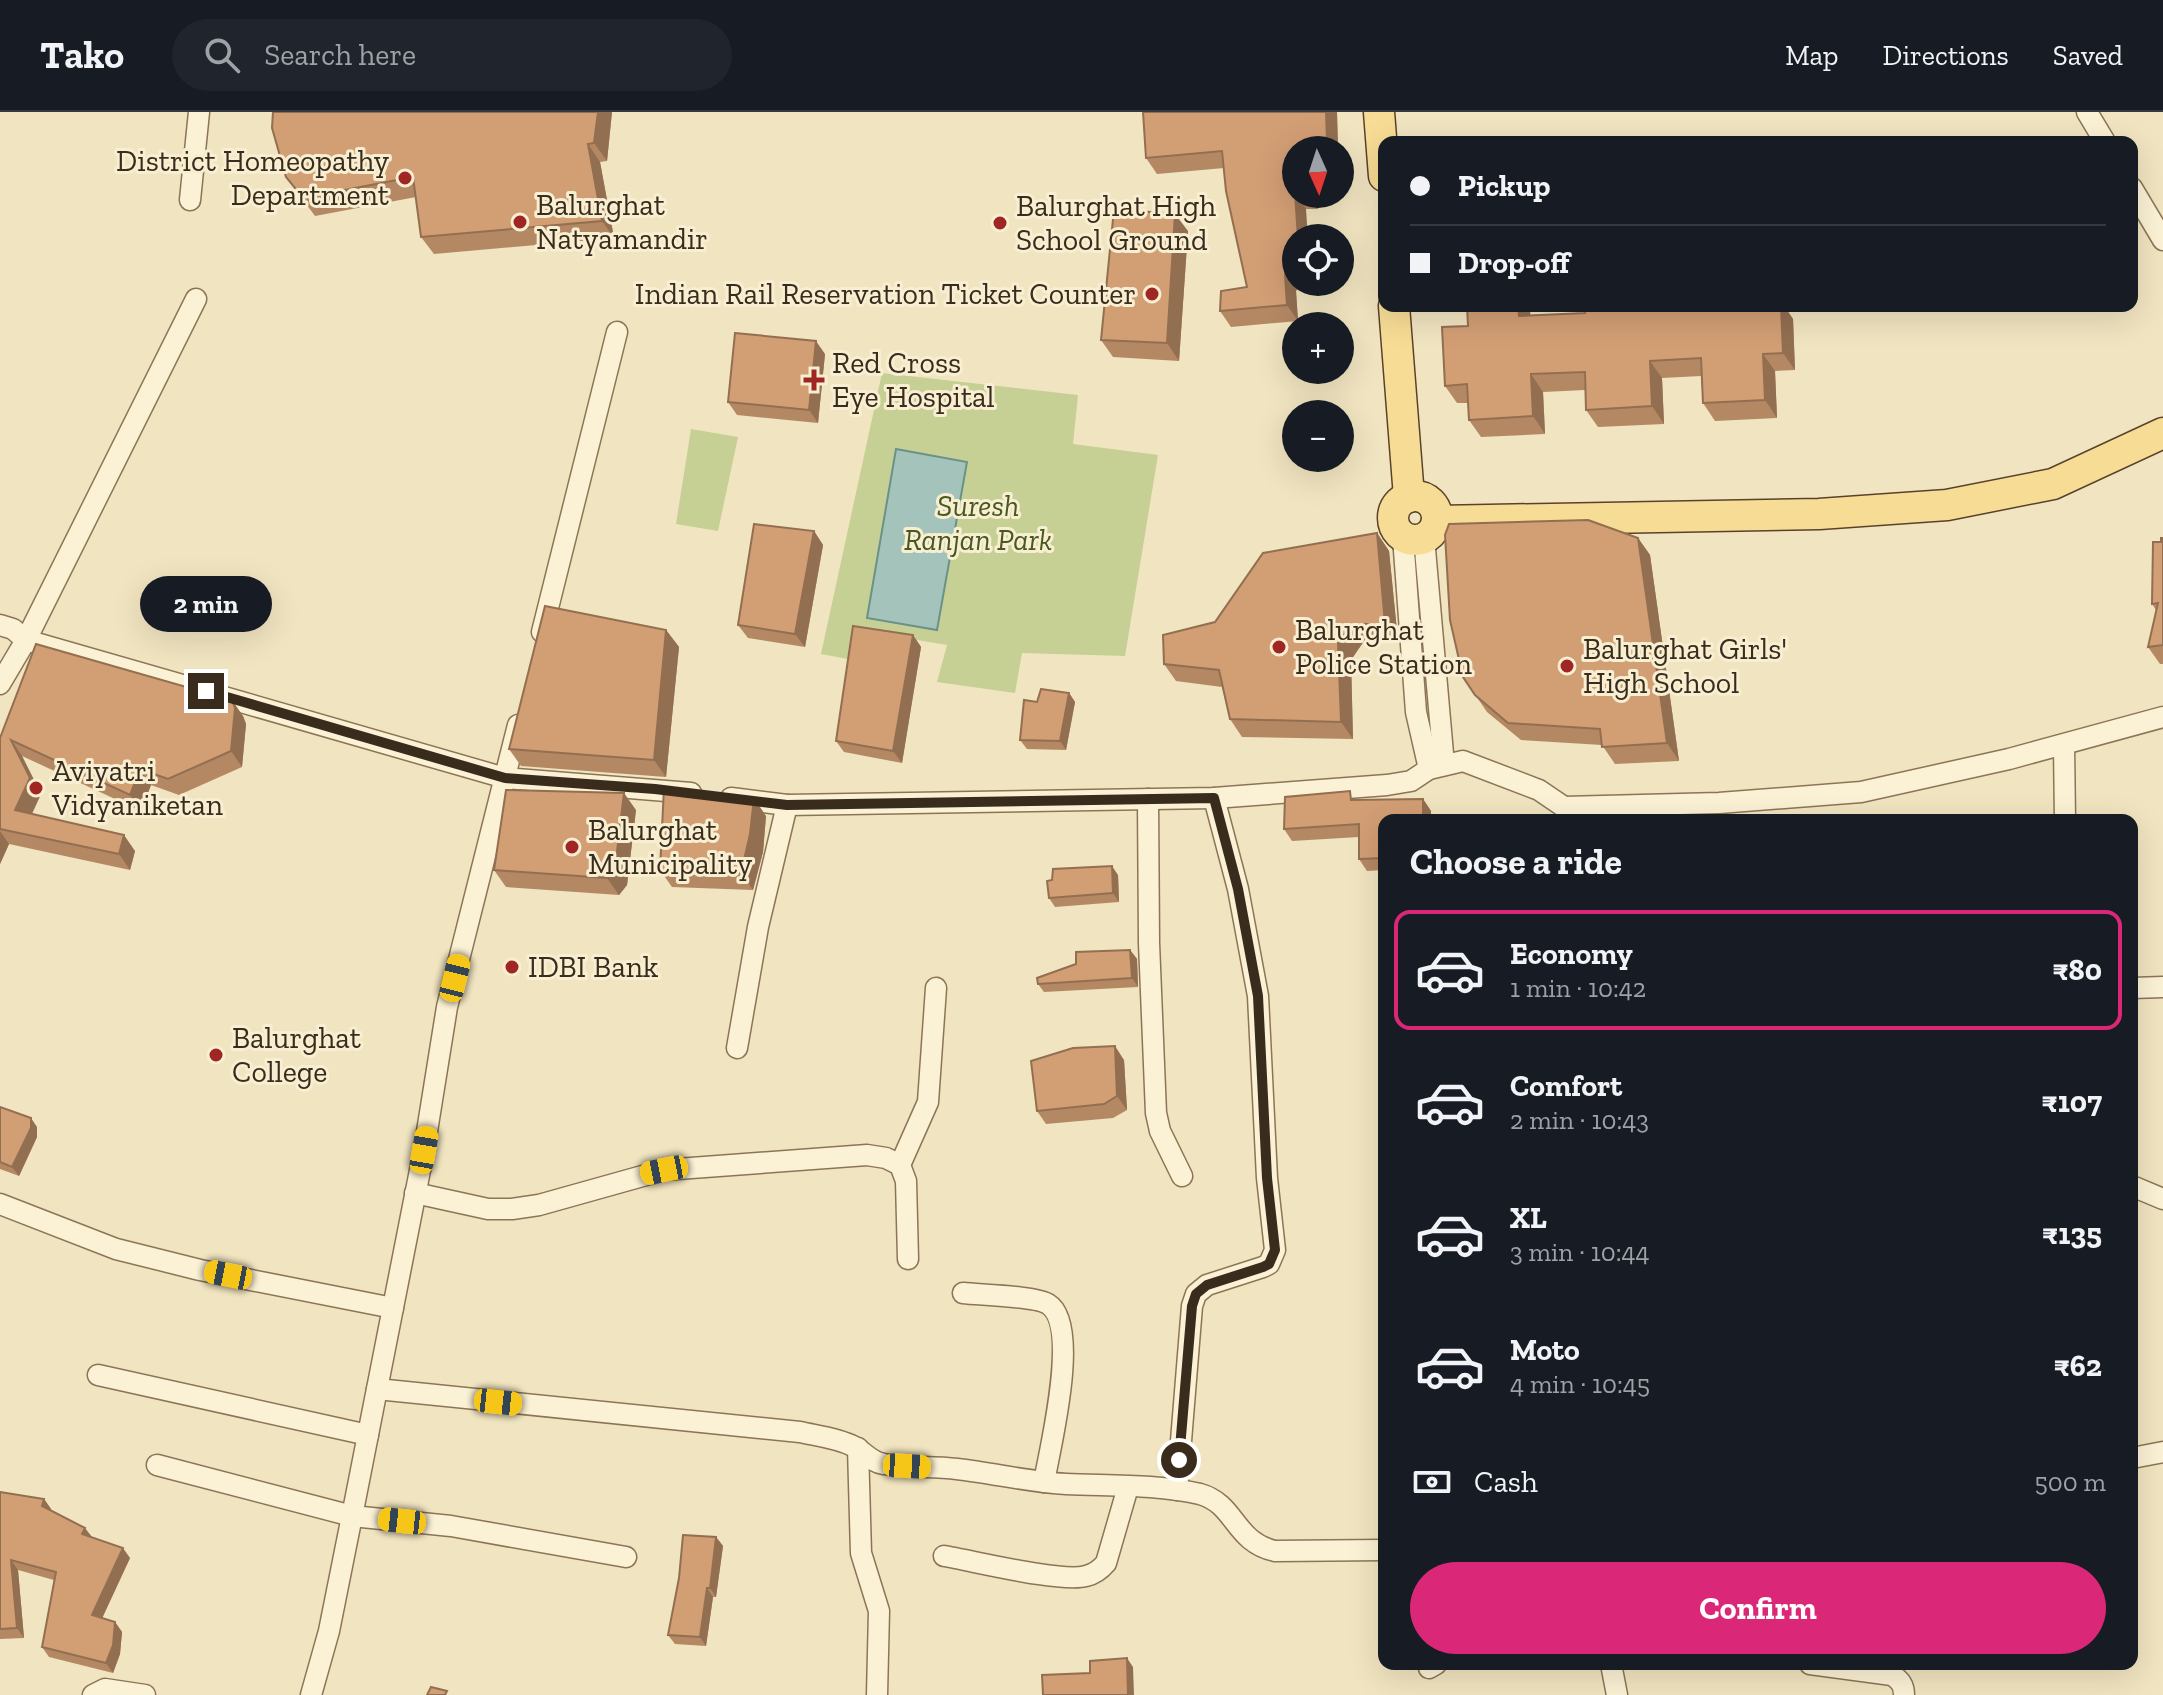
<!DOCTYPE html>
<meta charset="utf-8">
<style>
body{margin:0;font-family:"Zilla Slab",serif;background:#20242c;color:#f1f3f6;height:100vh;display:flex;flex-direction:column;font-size:30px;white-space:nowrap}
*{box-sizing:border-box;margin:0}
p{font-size:26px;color:#9ea1a6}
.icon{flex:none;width:44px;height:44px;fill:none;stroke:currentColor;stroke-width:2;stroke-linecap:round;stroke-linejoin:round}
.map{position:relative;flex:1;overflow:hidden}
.sheet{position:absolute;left:1378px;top:702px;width:760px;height:856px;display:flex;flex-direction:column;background:#171b24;border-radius:16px;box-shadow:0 8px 32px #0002}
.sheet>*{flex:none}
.guide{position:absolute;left:1378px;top:24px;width:760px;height:176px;border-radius:16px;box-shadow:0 8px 32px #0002;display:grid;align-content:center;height:176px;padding:0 32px;background:#171b24}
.needle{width:52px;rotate:177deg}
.fabs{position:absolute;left:1282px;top:24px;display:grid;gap:16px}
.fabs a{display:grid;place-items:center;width:72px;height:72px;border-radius:50%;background:#171b24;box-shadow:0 8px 32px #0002;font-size:40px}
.end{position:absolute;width:36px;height:36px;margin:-18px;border:10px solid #3a2c1c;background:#fff;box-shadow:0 0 0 4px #fff}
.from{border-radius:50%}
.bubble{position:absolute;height:56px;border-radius:28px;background:#171b24;box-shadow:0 8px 32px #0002;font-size:26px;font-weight:700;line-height:56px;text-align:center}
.car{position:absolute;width:24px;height:48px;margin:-24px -12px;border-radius:10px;box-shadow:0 0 6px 2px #0007;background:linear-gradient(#f5c518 24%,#345 0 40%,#f5c518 0 76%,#345 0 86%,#f5c518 0)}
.guide b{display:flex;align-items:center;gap:28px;height:76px;font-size:30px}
.guide b+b{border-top:2px solid #363941}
.guide i{width:20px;height:20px;background:#f1f3f6}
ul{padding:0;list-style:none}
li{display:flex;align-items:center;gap:24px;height:120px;margin:0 16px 12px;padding:0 16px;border:4px solid transparent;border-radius:16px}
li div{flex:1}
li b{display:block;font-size:30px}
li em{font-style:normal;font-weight:700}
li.active{border-color:#db2777}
li>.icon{width:72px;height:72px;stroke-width:1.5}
h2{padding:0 32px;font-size:36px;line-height:96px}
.pay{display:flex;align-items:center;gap:20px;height:88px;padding:0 32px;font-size:30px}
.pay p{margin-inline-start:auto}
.button{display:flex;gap:16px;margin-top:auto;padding:16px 32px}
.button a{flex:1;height:92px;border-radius:48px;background:#db2777;color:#fff;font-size:32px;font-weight:700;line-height:92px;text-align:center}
header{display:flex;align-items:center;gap:48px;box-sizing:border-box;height:112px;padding:0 40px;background:#171b24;border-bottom:2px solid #363941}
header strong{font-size:38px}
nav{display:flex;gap:44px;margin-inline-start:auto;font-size:28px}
.search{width:560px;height:72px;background:#20242c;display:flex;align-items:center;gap:20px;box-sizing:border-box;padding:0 28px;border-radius:44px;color:#9ea1a6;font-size:30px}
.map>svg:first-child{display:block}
.green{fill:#c6d094}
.water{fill:#a4c3bb;stroke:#6a9289;stroke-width:2}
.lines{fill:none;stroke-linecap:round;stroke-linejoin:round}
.street-casing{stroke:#8c7557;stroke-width:23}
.primary-casing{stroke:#59422c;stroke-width:33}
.street{stroke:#fbf1d4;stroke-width:20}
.primary{stroke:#f7dc95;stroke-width:30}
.wall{fill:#b58864}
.shaded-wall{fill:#936f51}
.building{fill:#d29e74;stroke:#936f51;stroke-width:2}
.route{stroke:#3a2c1c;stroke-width:10}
.poi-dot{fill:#9f2622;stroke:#f8eed1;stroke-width:3}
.labels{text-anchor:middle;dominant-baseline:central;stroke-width:6;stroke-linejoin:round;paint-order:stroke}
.poi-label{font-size:30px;fill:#3a2c1c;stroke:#f8eed1;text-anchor:start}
.park-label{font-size:30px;font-style:italic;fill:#485821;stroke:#f8eed1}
</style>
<header>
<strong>Tako</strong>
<div class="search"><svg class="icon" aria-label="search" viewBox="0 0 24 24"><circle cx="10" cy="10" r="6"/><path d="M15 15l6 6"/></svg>Search here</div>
<nav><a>Map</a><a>Directions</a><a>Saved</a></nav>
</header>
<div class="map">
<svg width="2163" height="1583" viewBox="0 0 2163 1583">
<rect width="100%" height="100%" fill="#f1e4c0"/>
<g class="green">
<path d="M882,261L1078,283L1073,332L1158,343L1125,544L1022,541L1015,581L937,570L947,533L857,518L848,547L821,542Z"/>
<path d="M691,317L738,325L718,419L676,412Z"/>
</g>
<path class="water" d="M896,337L967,350L937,518L867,506Z"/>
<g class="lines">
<g class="street-casing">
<g id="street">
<path d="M2087,0L2105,30"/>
<path d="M2132,76L2163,128"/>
<path d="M190,88L199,0"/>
<path d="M1403,425L1416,600L1429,657"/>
<path d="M1424,426L1444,653"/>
<path d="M0,513L13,517L26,528L505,666L691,681"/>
<path d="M542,520L617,220"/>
<path d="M0,572L26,528L196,187"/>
<path d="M2064,633L2065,708"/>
<path d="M731,686L787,693L1214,686L1387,673L1411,669L1429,657L1463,649L1539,678L1564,695L1570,708"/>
<path d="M1148,687L1149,831L1156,1001L1160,1019L1182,1064"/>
<path d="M1564,695L1719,691L1861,680L2009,647L2163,605"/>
<path d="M2132,876L2163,875"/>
<path d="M737,936L758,815L787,693"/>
<path d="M900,1053L928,990L936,876"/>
<path d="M2132,1074L2163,1087"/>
<path d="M415,1081L488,1097H512L539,1093L664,1058L867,1043L886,1046L900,1053L906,1069L908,1147"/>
<path d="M0,1092L116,1137L200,1158L393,1196"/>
<path d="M963,1181C980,1183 1036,1184 1048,1192C1081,1212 1050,1336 1044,1370"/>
<path d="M98,1263L368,1323"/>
<path d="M377,1277L800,1320C818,1324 837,1326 853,1334C865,1340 870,1350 884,1352C908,1356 933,1354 957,1357C993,1361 1029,1370 1066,1372C1109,1374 1157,1372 1200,1382C1236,1392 1234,1430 1275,1439L1384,1438"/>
<path d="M858,1336L861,1441L879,1499L877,1583"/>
<path d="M2132,1346L2163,1340"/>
<path d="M157,1353L352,1404L451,1414L626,1445"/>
<path d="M1177,1378L1192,1194L1196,1182L1207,1173L1263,1155L1269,1152L1275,1138L1267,1066L1258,884L1238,777L1214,686"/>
<path d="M944,1444C974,1449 1062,1471 1086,1464C1095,1462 1100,1458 1106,1451L1128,1375"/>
<path d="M1611,1552L1617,1583"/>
<path d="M1810,1552L1892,1563C1900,1568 1904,1573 1904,1583"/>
<path d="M1429,1556L1436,1552"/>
<path d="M93,1583L105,1577L145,1583"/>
<path d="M311,1583L329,1519L352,1404L424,1038L447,895L518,613"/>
</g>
</g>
<g class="primary-casing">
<g id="primary">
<path d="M1379,0L1384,64"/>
<path d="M1394,194L1409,385"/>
<circle cx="1415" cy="406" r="22"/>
<path d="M1437,409L1819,402L1947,393L2053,372L2163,321"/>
</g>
</g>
<use href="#street" class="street"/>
<use href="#primary" class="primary"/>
</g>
<g class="wall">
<path d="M273,0H612L607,49L600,50L614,126L434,142L421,125L416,85L315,104L286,65Z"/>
<path d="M1143,0H1337L1338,38H1296V82H1317L1318,97H1306L1296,170H1301L1296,179L1298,209L1231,215L1220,199L1247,175L1224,56L1157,62L1146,46Z"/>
<path d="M1188,119L1179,249L1113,245L1101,228Z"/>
<path d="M1530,194V204L1585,201L1584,194H1784L1793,207L1795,258L1775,259L1777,306L1715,309L1703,291L1701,264L1662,266L1664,312L1598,315L1586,298L1585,278L1543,280L1545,322L1481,325L1469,308L1468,291H1457L1445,274L1468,214Z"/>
<path d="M825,242L818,311L737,303L728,290Z"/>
<path d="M814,419L823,433L805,535L748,526L738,513Z"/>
<path d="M1377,421L1389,439L1398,529H1364L1351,548L1353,627L1242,625L1230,607L1222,575L1176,569L1164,552L1215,510Z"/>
<path d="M1638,426L1650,443L1679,649L1615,652L1602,633L1521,628L1487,600L1463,565Z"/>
<path d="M2163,426V552H2160L2148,535L2156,498L2152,492L2161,430Z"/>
<path d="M666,518L679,535L666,665L521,654L509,637Z"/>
<path d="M913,523L921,535L902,651L844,640L836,629Z"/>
<path d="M1069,581L1075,590L1066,638L1027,637L1020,628L1037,590Z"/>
<path d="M243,604L246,612L242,655L179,683L151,673L141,699L22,644L41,682L32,702L135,739L130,758L9,732L0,752V626Z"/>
<path d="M1423,687L1431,699V708H1384V758L1367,759L1359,747V725L1292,729L1284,717L1356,688Z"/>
<path d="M636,698L627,773L619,783L506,775L494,758Z"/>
<path d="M766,704L763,740L753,778L672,775L660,758Z"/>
<path d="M1118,763L1119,790L1055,795L1049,786Z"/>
<path d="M1130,838L1137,847L1138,875L1044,880L1038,872Z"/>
<path d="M1124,948L1127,998L1113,1006L1046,1012L1037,999Z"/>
<path d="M0,995L37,1015V1025L19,1064L0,1057Z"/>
<path d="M0,1380L44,1387L51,1397V1398L92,1425L130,1446L102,1506L115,1510L122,1520L120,1542L113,1561L49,1545L42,1535L54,1468L18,1458L24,1526L0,1527Z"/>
<path d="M716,1425L723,1434L716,1485H713L706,1534L675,1532L668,1523Z"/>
</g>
<g class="shaded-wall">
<path d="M598,0H612L607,49L594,31Z"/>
<path d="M1326,0H1337L1338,38H1333L1327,29Z"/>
<path d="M588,32L600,50L614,126L602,109Z"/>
<path d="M1295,81L1306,97L1308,126H1298Z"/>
<path d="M1308,82H1317L1318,97Z"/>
<path d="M1175,102L1188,119L1179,249L1167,231Z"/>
<path d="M1296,143V170H1301L1296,179L1298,209L1287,193L1285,163Z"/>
<path d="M1518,194H1530L1531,222L1519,204Z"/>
<path d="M1781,194H1784L1793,207L1795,258L1783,241Z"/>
<path d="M816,229L825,242L818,311L809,298Z"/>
<path d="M1763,242L1775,259L1777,306L1765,288Z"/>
<path d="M1650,249L1662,266L1664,312L1652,294Z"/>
<path d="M1531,262L1543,280L1545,322L1533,304Z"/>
<path d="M814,419L823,433L805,535L795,522Z"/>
<path d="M1377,421L1389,439L1398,529L1385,512Z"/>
<path d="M1638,426L1650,443L1679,649L1667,631Z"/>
<path d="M1352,512L1364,529L1351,548L1353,627L1341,610L1338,531Z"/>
<path d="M666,518L679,535L666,665L654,648Z"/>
<path d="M913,523L921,535L902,651L893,639Z"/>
<path d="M1069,581L1075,590L1066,638L1060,629Z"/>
<path d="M232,588L243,604L246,612L242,655L231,639Z"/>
<path d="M11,628L22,644L41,682L26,714L15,698Z"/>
<path d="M140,657L151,673L141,699L130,683Z"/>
<path d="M624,681L636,698L627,773L619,783L607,766Z"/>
<path d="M754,686L766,704L763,740L753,778L741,761Z"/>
<path d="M1423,687L1431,699V708H1423Z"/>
<path d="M0,719L9,732L0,752Z"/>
<path d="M124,723L135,739L130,758L119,742Z"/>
<path d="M1112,754L1118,763L1119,790L1113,781Z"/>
<path d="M1130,838L1137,847L1138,875L1132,866Z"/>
<path d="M1115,934L1124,948L1127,998L1117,984Z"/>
<path d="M31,1006L37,1015V1025L19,1064L12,1055Z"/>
<path d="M44,1387L51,1397L49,1403L42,1394Z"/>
<path d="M85,1416L92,1425L82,1422Z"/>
<path d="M716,1425L723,1434L716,1485L710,1476Z"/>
<path d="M123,1436L130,1446L99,1513L92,1503Z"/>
<path d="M11,1448L18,1458L24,1526L17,1516Z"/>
<path d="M707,1476L713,1485L706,1534L700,1525Z"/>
<path d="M115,1510L122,1520L120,1542L113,1561L106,1551Z"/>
<path d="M1127,1546L1133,1555L1134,1583H1128Z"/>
</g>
<g class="building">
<path d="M273,0H598L594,31L588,32L602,109L421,125L413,65L303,86L286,65L272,16Z"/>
<path d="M1143,0H1326L1327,29L1304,30V38H1296L1295,81L1298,126H1296V143L1285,163L1287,193L1220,199L1221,179L1247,175L1226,79L1222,39L1146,46Z"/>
<path d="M1114,97L1175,102L1167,231L1101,228Z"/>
<path d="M1467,194H1518L1519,204L1585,201L1584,194H1639V196L1663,194H1781L1783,241L1763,242L1765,288L1703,291L1701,246L1650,249L1652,294L1586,298L1585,260L1531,262L1533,304L1469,308L1467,272L1445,274L1442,215L1468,214Z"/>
<path d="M735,221L816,229L809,298L728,290Z"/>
<path d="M1588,408L1638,426L1667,631L1602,635L1600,617L1508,611L1475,583L1463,565L1450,508L1445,423L1449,412Z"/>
<path d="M754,412L814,419L795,522L738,513Z"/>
<path d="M1377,421L1385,512H1352L1338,531L1341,610L1230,607L1219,558L1164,552L1163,523L1215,510L1263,441Z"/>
<path d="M2161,426H2163V533L2148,535L2158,491L2152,492L2153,430H2161Z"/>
<path d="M545,494L666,518L654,648L509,637Z"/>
<path d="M853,514L913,523L893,639L836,629Z"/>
<path d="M36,532L232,588L235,596L231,639L168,667L140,657L130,683L11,628L30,666L15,698L124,723L119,742L0,717V626Z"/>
<path d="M1041,577L1069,581L1060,629L1020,628L1024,588L1037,590Z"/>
<path d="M664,675L754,686L750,722L741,761L660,758Z"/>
<path d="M506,678L624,681L615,756L607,766L494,758Z"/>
<path d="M1350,679L1351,688L1423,687V708H1384V746L1359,747V712L1284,717L1285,685Z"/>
<path d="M1112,754L1113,781L1049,786L1047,769L1052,768L1053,757Z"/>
<path d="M1130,838L1132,866L1038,872L1037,866L1076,852V840Z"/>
<path d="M1115,934L1117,984L1104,992L1037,999L1031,949L1073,936Z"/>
<path d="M0,995L31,1006V1016L12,1055L0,1050Z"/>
<path d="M0,1380L44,1387L42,1394L85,1416L82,1422L123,1436L92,1503L115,1510L113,1533L106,1551L42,1535L56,1460L11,1448L17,1516L0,1517Z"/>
<path d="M683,1423L716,1425L710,1476H707L700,1525L668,1523L679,1466Z"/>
<path d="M1127,1546L1128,1583H1043L1042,1563L1090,1561V1549Z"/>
<path d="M431,1575L447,1579L445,1583H427Z"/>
</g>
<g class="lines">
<path class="route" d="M206,579L505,666L655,677L787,693L1214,686L1238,777L1258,884L1267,1066L1275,1138L1269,1152L1263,1155L1207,1173L1196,1182L1192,1194L1179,1348"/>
</g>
<g class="poi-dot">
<circle cx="405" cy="66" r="8"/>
<circle cx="520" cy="110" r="8"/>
<circle cx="1000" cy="111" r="8"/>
<circle cx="1152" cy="182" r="8"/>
<path d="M810 256h8v8h8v8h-8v8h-8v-8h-8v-8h8z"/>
<circle cx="1279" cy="535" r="8"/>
<circle cx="1567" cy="554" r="8"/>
<circle cx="36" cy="676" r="8"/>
<circle cx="572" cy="735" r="8"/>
<circle cx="512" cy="855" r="8"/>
<circle cx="216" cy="943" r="8"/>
</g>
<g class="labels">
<g class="poi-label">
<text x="389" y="49" text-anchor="end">District Homeopathy<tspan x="389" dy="34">Department</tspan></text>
<text x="536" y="93">Balurghat<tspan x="536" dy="34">Natyamandir</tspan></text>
<text x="1016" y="94">Balurghat High<tspan x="1016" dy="34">School Ground</tspan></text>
<text x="1136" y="182" text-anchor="end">Indian Rail Reservation Ticket Counter</text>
<text x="832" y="251">Red Cross<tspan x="832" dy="34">Eye Hospital</tspan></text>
<text x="1295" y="518">Balurghat<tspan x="1295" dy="34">Police Station</tspan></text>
<text x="1583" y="537">Balurghat Girls'<tspan x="1583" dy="34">High School</tspan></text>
<text x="52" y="659">Aviyatri<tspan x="52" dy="34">Vidyaniketan</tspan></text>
<text x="588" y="718">Balurghat<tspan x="588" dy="34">Municipality</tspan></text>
<text x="528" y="855">IDBI Bank</text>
<text x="232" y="926">Balurghat<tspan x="232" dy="34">College</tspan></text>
</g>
<g class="park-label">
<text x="978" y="394">Suresh<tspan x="978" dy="34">Ranjan Park</tspan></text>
</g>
</g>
</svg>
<div class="fabs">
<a><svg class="needle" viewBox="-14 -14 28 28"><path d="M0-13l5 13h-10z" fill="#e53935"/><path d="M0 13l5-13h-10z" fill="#9ea1a6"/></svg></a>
<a><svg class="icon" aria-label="locate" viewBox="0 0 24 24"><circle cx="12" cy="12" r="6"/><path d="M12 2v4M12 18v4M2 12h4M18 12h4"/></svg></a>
<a>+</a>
<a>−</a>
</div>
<i class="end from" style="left:1179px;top:1348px"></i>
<i class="end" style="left:206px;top:579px"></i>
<div class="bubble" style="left:140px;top:464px;width:132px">2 min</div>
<i class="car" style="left:455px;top:866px;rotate:14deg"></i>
<i class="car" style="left:424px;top:1038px;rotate:10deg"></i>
<i class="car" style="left:664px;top:1058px;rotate:259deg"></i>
<i class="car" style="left:228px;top:1163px;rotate:281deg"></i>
<i class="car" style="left:498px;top:1290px;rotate:96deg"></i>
<i class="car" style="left:907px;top:1354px;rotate:93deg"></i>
<i class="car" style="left:402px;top:1409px;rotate:276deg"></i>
<div class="guide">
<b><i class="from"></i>Pickup</b>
<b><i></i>Drop-off</b>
</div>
<section class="sheet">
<h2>Choose a ride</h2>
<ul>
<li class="active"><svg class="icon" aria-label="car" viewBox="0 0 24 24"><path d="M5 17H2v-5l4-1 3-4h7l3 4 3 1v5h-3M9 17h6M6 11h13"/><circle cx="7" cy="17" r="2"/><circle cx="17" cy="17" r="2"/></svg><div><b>Economy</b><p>1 min · 10:42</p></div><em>₹80</em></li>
<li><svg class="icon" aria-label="car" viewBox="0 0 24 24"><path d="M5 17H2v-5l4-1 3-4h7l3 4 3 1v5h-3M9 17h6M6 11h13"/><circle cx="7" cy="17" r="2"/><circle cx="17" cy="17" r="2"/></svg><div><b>Comfort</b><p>2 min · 10:43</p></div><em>₹107</em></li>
<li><svg class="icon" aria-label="car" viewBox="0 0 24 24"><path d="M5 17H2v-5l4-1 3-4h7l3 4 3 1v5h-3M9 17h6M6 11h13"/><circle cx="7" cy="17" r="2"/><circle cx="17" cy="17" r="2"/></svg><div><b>XL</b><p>3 min · 10:44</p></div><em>₹135</em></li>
<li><svg class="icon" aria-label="car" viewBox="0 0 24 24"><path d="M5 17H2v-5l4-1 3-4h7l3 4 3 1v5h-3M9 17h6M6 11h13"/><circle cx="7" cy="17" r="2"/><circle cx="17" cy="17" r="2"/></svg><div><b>Moto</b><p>4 min · 10:45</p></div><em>₹62</em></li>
</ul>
<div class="pay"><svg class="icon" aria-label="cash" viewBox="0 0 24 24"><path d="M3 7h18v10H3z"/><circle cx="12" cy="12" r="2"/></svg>Cash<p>500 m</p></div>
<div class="button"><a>Confirm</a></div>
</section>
</div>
